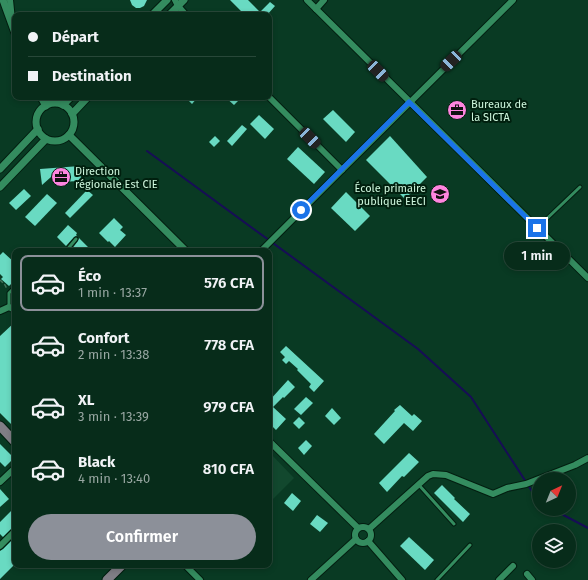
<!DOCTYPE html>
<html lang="fr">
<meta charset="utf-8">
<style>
body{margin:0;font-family:"Fira Sans",sans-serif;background:#153827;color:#f1f3f6;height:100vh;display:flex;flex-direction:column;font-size:15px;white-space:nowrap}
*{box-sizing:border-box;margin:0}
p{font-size:13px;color:#98a7a2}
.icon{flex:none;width:22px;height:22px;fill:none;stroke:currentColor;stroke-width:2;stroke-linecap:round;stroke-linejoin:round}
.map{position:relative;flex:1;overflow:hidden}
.panel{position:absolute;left:12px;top:248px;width:260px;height:320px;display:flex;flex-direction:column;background:#072c1a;border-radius:8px;box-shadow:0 2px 6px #0003,0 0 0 1px #284839}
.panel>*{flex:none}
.banner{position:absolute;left:12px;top:12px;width:260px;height:88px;border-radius:8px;box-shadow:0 2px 6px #0003,0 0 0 1px #284839;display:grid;align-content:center;height:88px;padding:0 16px;background:#072c1a}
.needle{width:26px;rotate:43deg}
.controls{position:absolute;left:532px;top:472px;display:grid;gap:8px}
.controls a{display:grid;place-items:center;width:44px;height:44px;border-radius:50%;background:#072c1a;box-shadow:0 2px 6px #0003,0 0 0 1px #284839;font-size:20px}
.end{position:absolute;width:18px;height:18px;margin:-9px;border:5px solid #1a73e8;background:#fff;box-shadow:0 0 0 2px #fff}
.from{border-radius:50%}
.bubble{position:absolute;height:28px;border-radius:14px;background:#072c1a;box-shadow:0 2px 6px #0003,0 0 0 1px #284839;font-size:13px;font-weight:600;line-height:28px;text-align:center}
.car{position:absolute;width:12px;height:24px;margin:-12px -6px;border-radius:5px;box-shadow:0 0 3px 1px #0007;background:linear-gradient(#222 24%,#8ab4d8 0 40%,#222 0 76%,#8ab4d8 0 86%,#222 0)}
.banner b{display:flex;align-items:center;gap:14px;height:38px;font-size:15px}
.banner b+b{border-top:1px solid #284839}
.banner i{width:10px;height:10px;background:#f1f3f6}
ul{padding:7px 0 0;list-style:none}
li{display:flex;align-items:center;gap:12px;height:56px;margin:0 8px 6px;padding:0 8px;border:2px solid transparent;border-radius:8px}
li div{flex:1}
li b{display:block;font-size:15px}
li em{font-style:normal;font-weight:600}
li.current{border-color:#8c9099}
li>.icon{width:36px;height:36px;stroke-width:1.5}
.primary-button{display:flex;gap:8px;margin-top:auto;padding:8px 16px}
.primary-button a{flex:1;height:46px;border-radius:24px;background:#8c9099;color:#fff;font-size:16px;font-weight:600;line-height:46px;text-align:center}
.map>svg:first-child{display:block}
.built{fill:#12482e}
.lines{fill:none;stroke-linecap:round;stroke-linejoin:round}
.stream{stroke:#170d56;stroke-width:2}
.building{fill:#69dac2}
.service-casing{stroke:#031e10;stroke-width:5}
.minor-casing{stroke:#031e10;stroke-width:8}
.tertiary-casing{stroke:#031e10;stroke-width:9}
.primary-casing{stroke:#031e10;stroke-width:11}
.path{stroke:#45735b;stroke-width:1.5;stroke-dasharray:4 2;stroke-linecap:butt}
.service{stroke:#348c5f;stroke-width:3}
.minor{stroke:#348c5f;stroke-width:6}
.tertiary{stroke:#348c5f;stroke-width:7}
.primary{stroke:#807e86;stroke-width:9}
.route{stroke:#1a73e8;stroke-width:5}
.labels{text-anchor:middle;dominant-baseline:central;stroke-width:4;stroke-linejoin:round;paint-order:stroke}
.poi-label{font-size:11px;fill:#cdf6dc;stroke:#001f0e;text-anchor:start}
</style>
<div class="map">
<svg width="588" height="580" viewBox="0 0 588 580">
<rect width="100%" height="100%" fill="#093a23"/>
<path class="built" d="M269,452L294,478L269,503Z"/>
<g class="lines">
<g class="stream">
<path d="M147,151L418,349L471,397L539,502"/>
<path d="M552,509L588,528"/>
</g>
</g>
<g class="building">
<path d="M130,0H147L144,6L140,8H136L132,5Z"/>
<path d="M230,0H248L260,12L270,2L275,6L267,15H245Z"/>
<path d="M185,97H198L192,104Z"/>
<path d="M225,97H242L234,105Z"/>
<path d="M333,110L355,132L346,142L323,119Z"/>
<path d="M259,115L274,129L265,139L250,124Z"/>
<path d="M242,125L247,129L232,146L227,141Z"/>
<path d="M215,136L220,141L214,147L209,142Z"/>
<path d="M390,136L427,177L405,199L366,160Z"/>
<path d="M298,147L325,172L314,184L287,159Z"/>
<path d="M80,166L81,181L57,182L51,177L42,185L40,169Z"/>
<path d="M24,189L31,196L16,210L9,203Z"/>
<path d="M87,190L93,195L70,218L65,213Z"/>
<path d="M346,192L370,216L355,231L331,208Z"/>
<path d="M47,194L57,203L35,226L25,217Z"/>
<path d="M114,218L123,227L120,230L126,235L115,247L109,241L108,242L99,233Z"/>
<path d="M68,225L77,233L76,235L77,236L74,237L66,246L57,237Z"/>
<path d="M79,238L92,251H72L71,250L78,241Z"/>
<path d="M3,252L15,263V280L9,286L1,279L3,277L0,274V255Z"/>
<path d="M15,322V428L0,413V336Z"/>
<path d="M286,346L324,381L314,392L309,387L311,384L297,370L298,369L289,361L286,364L282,360L285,357L280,352Z"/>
<path d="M288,380L295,387L284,398L283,397L273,407L286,419L276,430L269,423V401Z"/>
<path d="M306,397L313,403L301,415L294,409Z"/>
<path d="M400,405L412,416L414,414L422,421L413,431L404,423L384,444L374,434L395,411L394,410Z"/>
<path d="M332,408L341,418L334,425L325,416Z"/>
<path d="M299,417L305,423L299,429L293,423Z"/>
<path d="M306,440L312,446L304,455L298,448Z"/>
<path d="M0,444L14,458L5,467L0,462Z"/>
<path d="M409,453L419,462L404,477L402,476L387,492L379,483Z"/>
<path d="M442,485L455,498L454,499L470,514L463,522L434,493Z"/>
<path d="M0,489L9,499L0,507Z"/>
<path d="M292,493L301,501L293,511L284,503Z"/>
<path d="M15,507V527L12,528L3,537L0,534V522Z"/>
<path d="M317,515L328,523L320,532L310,524Z"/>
<path d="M15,537V564L0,579V551L3,549Z"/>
<path d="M409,537L434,560L425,570L400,546Z"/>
</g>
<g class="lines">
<g class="service-casing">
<g id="service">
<path d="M537,228L580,187"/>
<path d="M66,251L76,239"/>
<path d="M9,307V293L15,287"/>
<path d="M418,484L454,524"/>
<path d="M437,580L470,545"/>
</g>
</g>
<g class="minor-casing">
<g id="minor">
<path d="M10,0L12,20"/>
<path d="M175,0L178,6L186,15"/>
<path d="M307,0L588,278"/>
<path d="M316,9L324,0"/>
<path d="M269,97L342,170"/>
<path d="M261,251L342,170L513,0"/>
<path d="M0,311L9,307L15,310"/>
<path d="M269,441L358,528"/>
<path d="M0,482L15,468"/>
<circle cx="363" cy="535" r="8"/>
<path d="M369,529L428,476L433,474L446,475L493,494L507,488L526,484L575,465L588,458"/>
<path d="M368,541L402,580"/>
<path d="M0,546L15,531"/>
<path d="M185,565L200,580"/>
<path d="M527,574L532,580"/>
<path d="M311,580L356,539"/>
<path d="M499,580L513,566"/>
</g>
</g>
<g class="tertiary-casing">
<g id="tertiary">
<path d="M3,0L15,33"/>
<path d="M152,15L167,0"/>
<path d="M169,15L184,0"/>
<path d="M41,97L46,106"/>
<circle cx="55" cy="122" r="19"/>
<path d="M63,105L71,97"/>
<path d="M72,114L88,97"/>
<path d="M69,135L186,251"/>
<path d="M0,169L38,129"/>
<path d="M0,187L46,139"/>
</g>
</g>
<g class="primary-casing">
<g id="primary">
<path d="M0,426L15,442"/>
<path d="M107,580L122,565"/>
</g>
</g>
<path class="path" d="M0,280L5,285L7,289"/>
<use href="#service" class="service"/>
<use href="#minor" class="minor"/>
<use href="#tertiary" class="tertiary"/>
<use href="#primary" class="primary"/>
</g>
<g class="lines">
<path class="route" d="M301,210L409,102L537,228"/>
</g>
<defs>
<g id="office-disc" transform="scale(1)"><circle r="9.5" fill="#fe85df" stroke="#001f0e"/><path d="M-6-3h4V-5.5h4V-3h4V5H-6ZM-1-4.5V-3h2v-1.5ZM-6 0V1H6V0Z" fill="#111"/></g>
<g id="school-disc" transform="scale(1)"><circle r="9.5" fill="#fe85df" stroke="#001f0e"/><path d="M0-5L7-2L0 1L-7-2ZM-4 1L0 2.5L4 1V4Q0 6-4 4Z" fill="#111"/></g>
</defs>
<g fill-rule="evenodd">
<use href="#office-disc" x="457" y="110"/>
<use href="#office-disc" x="61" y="177"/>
<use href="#school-disc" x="440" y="194"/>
</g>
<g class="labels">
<g class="poi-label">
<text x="471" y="104">Bureaux de<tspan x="471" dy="13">la SICTA</tspan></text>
<text x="75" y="171">Direction<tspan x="75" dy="13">régionale Est CIE</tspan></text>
<text x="426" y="188" text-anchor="end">École primaire<tspan x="426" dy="13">publique EECI</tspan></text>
</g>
</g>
</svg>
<div class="controls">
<a><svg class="needle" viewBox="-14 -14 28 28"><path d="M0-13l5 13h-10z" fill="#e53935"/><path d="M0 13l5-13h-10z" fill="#98a7a2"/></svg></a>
<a><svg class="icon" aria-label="layers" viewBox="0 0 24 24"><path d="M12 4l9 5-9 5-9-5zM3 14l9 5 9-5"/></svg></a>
</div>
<i class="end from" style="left:301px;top:210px"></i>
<i class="end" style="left:537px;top:228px"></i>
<div class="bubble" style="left:504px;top:242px;width:66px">1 min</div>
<i class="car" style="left:451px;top:61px;rotate:226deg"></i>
<i class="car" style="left:378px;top:71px;rotate:135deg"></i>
<i class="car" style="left:310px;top:138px;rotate:135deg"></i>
<div class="banner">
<b><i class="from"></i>Départ</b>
<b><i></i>Destination</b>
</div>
<section class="panel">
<ul>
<li class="current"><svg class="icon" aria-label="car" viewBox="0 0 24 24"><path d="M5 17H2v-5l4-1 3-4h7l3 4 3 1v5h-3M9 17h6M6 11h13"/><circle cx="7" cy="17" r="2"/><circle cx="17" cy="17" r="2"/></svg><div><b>Éco</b><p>1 min · 13:37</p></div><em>576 CFA</em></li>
<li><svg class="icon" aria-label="car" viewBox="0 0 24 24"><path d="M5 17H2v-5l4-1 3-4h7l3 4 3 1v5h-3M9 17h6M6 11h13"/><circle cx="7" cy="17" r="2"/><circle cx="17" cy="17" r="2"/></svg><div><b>Confort</b><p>2 min · 13:38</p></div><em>778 CFA</em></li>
<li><svg class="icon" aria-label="car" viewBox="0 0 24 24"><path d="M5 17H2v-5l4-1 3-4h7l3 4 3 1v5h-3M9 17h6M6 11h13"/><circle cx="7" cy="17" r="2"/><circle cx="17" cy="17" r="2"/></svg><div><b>XL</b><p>3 min · 13:39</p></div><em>979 CFA</em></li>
<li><svg class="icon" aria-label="car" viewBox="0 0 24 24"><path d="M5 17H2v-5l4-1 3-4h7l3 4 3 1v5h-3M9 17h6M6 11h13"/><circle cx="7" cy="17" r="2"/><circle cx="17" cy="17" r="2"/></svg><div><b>Black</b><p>4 min · 13:40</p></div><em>810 CFA</em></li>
</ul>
<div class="primary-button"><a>Confirmer</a></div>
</section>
</div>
